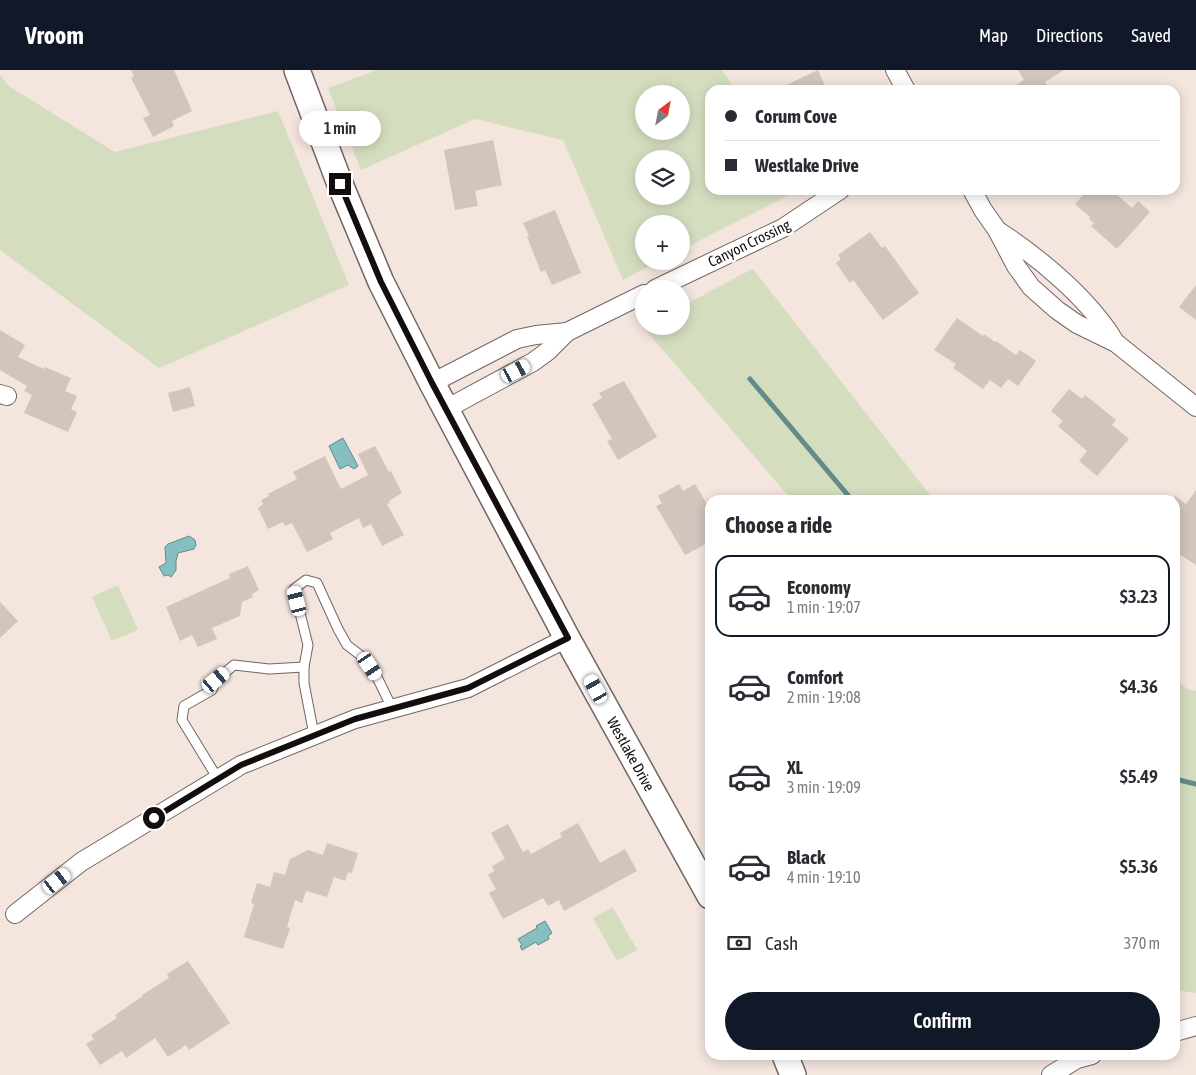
<!DOCTYPE html>
<meta charset="utf-8">
<style>
body{margin:0;font-family:"Asap Condensed",sans-serif;background:#f2f2f3;color:#2b2b33;height:100vh;display:flex;flex-direction:column;font-size:19px;white-space:nowrap}
*{box-sizing:border-box;margin:0}
p{font-size:16px;color:#7c7c81}
.icon{flex:none;width:28px;height:28px;fill:none;stroke:currentColor;stroke-width:2;stroke-linecap:round;stroke-linejoin:round}
.map{position:relative;flex:1;overflow:hidden}
.side{position:absolute;left:705px;top:425px;width:475px;height:565px;display:flex;flex-direction:column;background:#fff;border-radius:15px;box-shadow:0 2px 12px #0003}
.side>*{flex:none}
.banner{position:absolute;left:705px;top:15px;width:475px;height:110px;border-radius:15px;box-shadow:0 2px 12px #0003;display:grid;align-content:center;height:110px;padding:0 20px;background:#fff}
.needle{width:32px;rotate:32deg}
.buttons{position:absolute;left:635px;top:15px;display:grid;gap:10px}
.buttons a{display:grid;place-items:center;width:55px;height:55px;border-radius:50%;background:#fff;box-shadow:0 2px 12px #0003;font-size:25px}
.end{position:absolute;width:22px;height:22px;margin:-11px;border:6px solid #130e0c;background:#fff;box-shadow:0 0 0 2px #fff}
.from{border-radius:50%}
.bubble{position:absolute;height:35px;border-radius:18px;background:#fff;box-shadow:0 2px 12px #0003;font-size:16px;font-weight:600;line-height:35px;text-align:center}
.car{position:absolute;width:15px;height:30px;margin:-15px -8px;border-radius:6px;box-shadow:0 0 4px 1px #0007;background:linear-gradient(#fff 24%,#345 0 40%,#fff 0 76%,#345 0 86%,#fff 0)}
.banner b{display:flex;align-items:center;gap:18px;height:48px;font-size:19px}
.banner b+b{border-top:1px solid #e1e1e2}
.banner i{width:12px;height:12px;background:#2b2b33}
ul{padding:0;list-style:none}
li{display:flex;align-items:center;gap:15px;height:82px;margin:0 10px 8px;padding:0 10px;border:2px solid transparent;border-radius:15px}
li div{flex:1}
li b{display:block;font-size:19px}
li em{font-style:normal;font-weight:600}
li.selected{border-color:#111827}
li>.icon{width:45px;height:45px;stroke-width:1.5}
h2{padding:0 20px;font-size:22px;line-height:60px}
.pay{display:flex;align-items:center;gap:12px;height:55px;padding:0 20px;font-size:19px}
.pay p{margin-inline-start:auto}
.cta{display:flex;gap:10px;margin-top:auto;padding:10px 20px}
.cta a{flex:1;height:58px;border-radius:30px;background:#111827;color:#fff;font-size:20px;font-weight:600;line-height:58px;text-align:center}
header{display:flex;align-items:center;gap:30px;box-sizing:border-box;height:70px;padding:0 25px;background:#111827;color:#fff}
header strong{font-size:24px}
nav{display:flex;gap:28px;margin-inline-start:auto;font-size:18px}
.map>svg:first-child{display:block}
.green{fill:#d4debf;fill-rule:evenodd}
.water{fill:#86bfbf;stroke:#648a89}
.lines{fill:none;stroke-linecap:round;stroke-linejoin:round}
.stream{stroke:#648a89;stroke-width:5}
.building{fill:#d3c4bd}
.lane-casing{stroke:#736660;stroke-width:11}
.street-casing{stroke:#736660;stroke-width:20}
.secondary-casing{stroke:#736660;stroke-width:28}
.lane{stroke:#fff;stroke-width:9}
.street{stroke:#fff;stroke-width:18}
.secondary{stroke:#fff;stroke-width:25}
.route{stroke:#130e0c;stroke-width:6}
.labels{text-anchor:middle;dominant-baseline:central;stroke-width:5;stroke-linejoin:round;paint-order:stroke}
.street-label{font-size:15px;fill:#130e0c;stroke:#fff}
</style>
<header>
<strong>Vroom</strong>
<nav><a>Map</a><a>Directions</a><a>Saved</a></nav>
</header>
<div class="map">
<svg width="1196" height="1005" viewBox="0 0 1196 1005">
<rect width="100%" height="100%" fill="#f4e5de"/>
<g class="green">
<path d="M377,0H722L736,20H710V120H799L681,180V154H644V191H659L623,210L563,70L475,49L361,100L328,18ZM644,24H681V61H644ZM644,89H681V126H644Z"/>
<path d="M0,5L9,16L115,82L278,41L349,215L159,298L0,180Z"/>
<path d="M752,199H753L934,430H792L643,257L681,256V237Z"/>
<path d="M118,515L138,560L112,571L92,527Z"/>
<path d="M1175,610L1188,619L1196,621V923L1175,920Z"/>
<path d="M613,837L637,880L617,891L593,848Z"/>
</g>
<g class="water">
<path d="M343,368L358,396L354,399L348,395L340,399L329,376Z"/>
<path d="M189,466L195,470L196,475L194,479L178,483L176,491V500L171,507L168,505L164,506L159,497L166,493L165,477L168,474Z"/>
<path d="M545,851L552,863L548,866L549,869L538,875L536,872L522,880L520,876L522,875L518,869L537,858L536,856Z"/>
</g>
<g class="lines">
<g class="stream">
<path d="M750,309L852,430"/>
<path d="M1175,709L1196,714"/>
</g>
</g>
<g class="building">
<path d="M131,0H174L192,41L172,51L174,56L153,67L143,48L150,45L131,8L134,6Z"/>
<path d="M818,0L827,20H776Z"/>
<path d="M1018,0H1064L1045,12L1050,20H1007L1024,10Z"/>
<path d="M493,70L502,115L475,121L478,136L455,140L444,80Z"/>
<path d="M1088,120H1108L1113,124L1115,123L1132,138L1138,131L1150,142L1117,179L1091,156L1094,153L1089,149L1090,147L1075,134Z"/>
<path d="M555,140L581,203L552,215L545,200L541,202L527,167L529,166L523,153Z"/>
<path d="M870,162L882,178L885,176L919,223L883,250L853,210L850,213L836,193L841,189L838,185Z"/>
<path d="M1196,215V250L1179,237Z"/>
<path d="M957,248L983,266L984,264L995,272L996,271L1016,285L1020,280L1036,291L1018,316L1008,309L1001,318L990,310L983,319L953,298L956,294L934,280Z"/>
<path d="M0,260L25,275L18,287L44,299L45,297L71,308L65,321L77,326L71,339L77,342L68,362L24,343L32,325L24,321L27,316L0,300Z"/>
<path d="M624,311L657,367L618,390L607,371L612,369L592,334L602,328L599,323Z"/>
<path d="M190,317L195,336L173,342L168,323Z"/>
<path d="M1069,319L1082,329L1085,325L1116,350L1112,355L1129,369L1097,406L1079,391L1087,381L1058,356L1063,351L1051,341Z"/>
<path d="M375,376L389,402L391,401L402,423L389,431L390,433L387,434L404,465L382,476L371,454L363,458L359,448L330,463L333,469L307,482L292,453L285,456L283,452L268,459L258,438L263,434L261,430L269,426L268,424L297,409L293,402L325,386L341,419L368,405L358,384Z"/>
<path d="M679,414L683,421L695,414L710,439V472L685,485L656,436L662,433L658,426Z"/>
<path d="M1196,420V495L1176,482L1175,467V426L1186,434Z"/>
<path d="M248,496L259,520L252,524L253,527L242,532L240,546L212,558L217,569L198,577L192,565L180,571L166,537L230,508L229,504Z"/>
<path d="M0,532L18,551L0,568Z"/>
<path d="M578,753L600,793L625,779L637,801L564,841L559,830L548,836L543,828L503,849L489,823L496,819L488,805L494,801L492,796L505,789L491,763L508,754L523,782L528,779L531,784L562,767L560,763Z"/>
<path d="M327,773L358,783L352,803L348,802L345,811L334,807L327,827L306,821L302,833L295,830L287,857L290,858L283,879L244,867L254,834L251,833L257,813L270,817L274,802L285,805L290,789L308,780L323,785Z"/>
<path d="M188,891L230,953L189,980L186,975L168,987L155,968L126,988L122,981L100,995L86,974L94,969L91,965L117,948L115,945L143,926L142,925L169,908L167,904Z"/>
</g>
<g class="lines">
<g class="lane-casing">
<g id="lane">
<path d="M314,665L304,613V597L308,575L294,519L306,510L317,513L338,559L347,575L364,588L376,605L392,638"/>
<path d="M218,709L182,650L184,636L212,620L216,610L234,595L269,599L304,597"/>
</g>
</g>
<g class="street-casing">
<g id="street">
<path d="M895,0L906,20"/>
<path d="M972,120L983,140L997,160L1016,196L1031,217L1057,240L1077,254L1116,273L1196,337"/>
<path d="M1000,162C1041,189 1090,230 1115,272"/>
<path d="M655,219L783,158L840,120"/>
<path d="M432,313L517,269L536,265L567,262"/>
<path d="M0,324L7,326"/>
<path d="M446,339L533,292L548,281L567,262L644,224"/>
<path d="M15,844L81,792L241,695L355,649L468,618L567,568"/>
<path d="M1175,962L1196,956"/>
<path d="M1051,1005L1077,989L1092,985"/>
</g>
</g>
<g class="secondary-casing">
<g id="secondary">
<path d="M297,0L340,114L381,212L432,313L567,568L710,826"/>
<path d="M785,985L793,1005"/>
</g>
</g>
<use href="#lane" class="lane"/>
<use href="#street" class="street"/>
<use href="#secondary" class="secondary"/>
</g>
<g class="lines">
<path class="route" d="M154,748L241,695L355,649L468,618L568,568L432,313L381,212L340,114"/>
</g>
<g class="labels">
<g class="street-label">
<text transform="translate(749 173) rotate(-26)">Canyon Crossing</text>
<text transform="translate(631 684) rotate(61)">Westlake Drive</text>
</g>
</g>
</svg>
<div class="buttons">
<a><svg class="needle" viewBox="-14 -14 28 28"><path d="M0-13l5 13h-10z" fill="#e53935"/><path d="M0 13l5-13h-10z" fill="#7c7c81"/></svg></a>
<a><svg class="icon" aria-label="layers" viewBox="0 0 24 24"><path d="M12 4l9 5-9 5-9-5zM3 14l9 5 9-5"/></svg></a>
<a>+</a>
<a>−</a>
</div>
<i class="end from" style="left:154px;top:748px"></i>
<i class="end" style="left:340px;top:114px"></i>
<div class="bubble" style="left:299px;top:41px;width:82px">1 min</div>
<i class="car" style="left:516px;top:301px;rotate:62deg"></i>
<i class="car" style="left:297px;top:531px;rotate:346deg"></i>
<i class="car" style="left:370px;top:596px;rotate:146deg"></i>
<i class="car" style="left:216px;top:610px;rotate:50deg"></i>
<i class="car" style="left:596px;top:619px;rotate:331deg"></i>
<i class="car" style="left:57px;top:811px;rotate:52deg"></i>
<div class="banner">
<b><i class="from"></i>Corum Cove</b>
<b><i></i>Westlake Drive</b>
</div>
<section class="side">
<h2>Choose a ride</h2>
<ul>
<li class="selected"><svg class="icon" aria-label="car" viewBox="0 0 24 24"><path d="M5 17H2v-5l4-1 3-4h7l3 4 3 1v5h-3M9 17h6M6 11h13"/><circle cx="7" cy="17" r="2"/><circle cx="17" cy="17" r="2"/></svg><div><b>Economy</b><p>1 min · 19:07</p></div><em>$3.23</em></li>
<li><svg class="icon" aria-label="car" viewBox="0 0 24 24"><path d="M5 17H2v-5l4-1 3-4h7l3 4 3 1v5h-3M9 17h6M6 11h13"/><circle cx="7" cy="17" r="2"/><circle cx="17" cy="17" r="2"/></svg><div><b>Comfort</b><p>2 min · 19:08</p></div><em>$4.36</em></li>
<li><svg class="icon" aria-label="car" viewBox="0 0 24 24"><path d="M5 17H2v-5l4-1 3-4h7l3 4 3 1v5h-3M9 17h6M6 11h13"/><circle cx="7" cy="17" r="2"/><circle cx="17" cy="17" r="2"/></svg><div><b>XL</b><p>3 min · 19:09</p></div><em>$5.49</em></li>
<li><svg class="icon" aria-label="car" viewBox="0 0 24 24"><path d="M5 17H2v-5l4-1 3-4h7l3 4 3 1v5h-3M9 17h6M6 11h13"/><circle cx="7" cy="17" r="2"/><circle cx="17" cy="17" r="2"/></svg><div><b>Black</b><p>4 min · 19:10</p></div><em>$5.36</em></li>
</ul>
<div class="pay"><svg class="icon" aria-label="cash" viewBox="0 0 24 24"><path d="M3 7h18v10H3z"/><circle cx="12" cy="12" r="2"/></svg>Cash<p>370 m</p></div>
<div class="cta"><a>Confirm</a></div>
</section>
</div>
